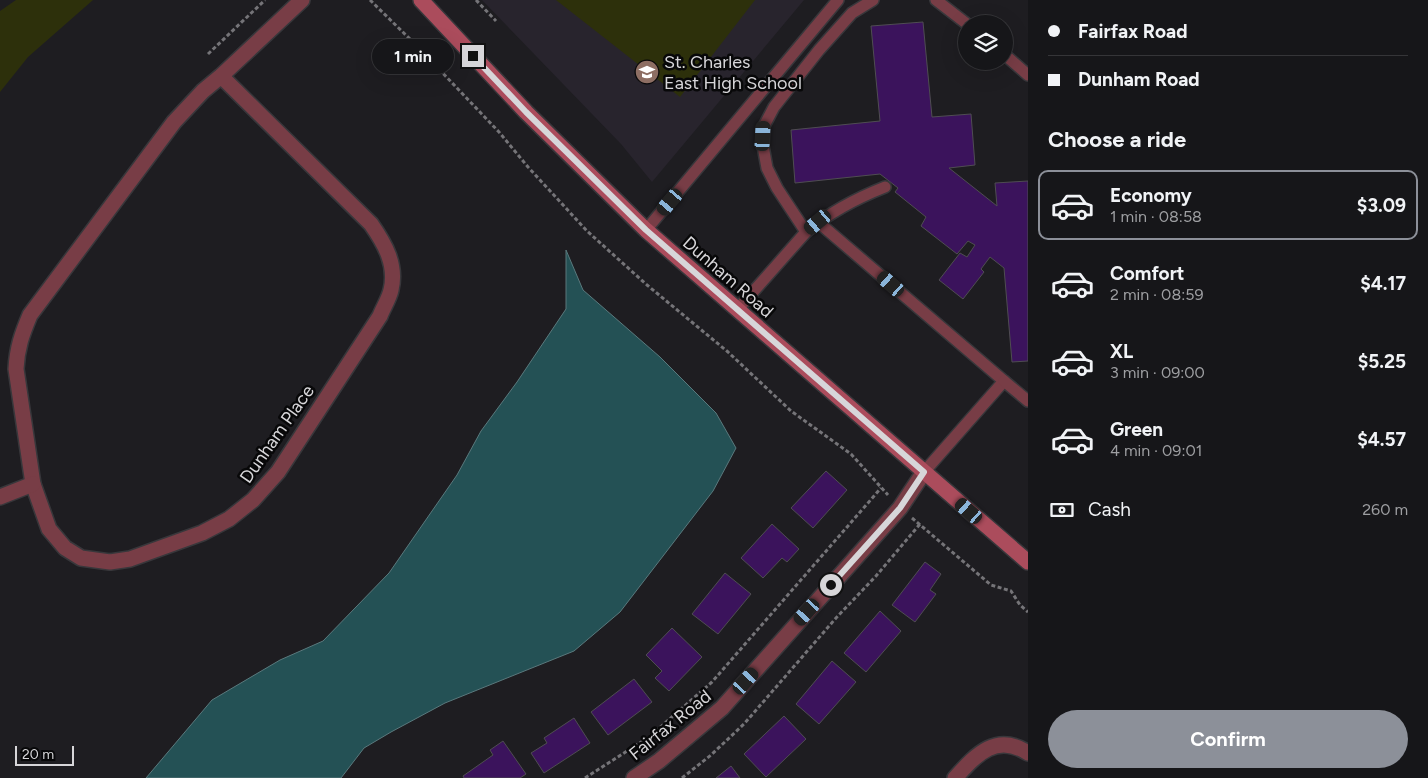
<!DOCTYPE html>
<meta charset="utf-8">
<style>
body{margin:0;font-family:Figtree,sans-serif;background:#1f1f22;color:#f1f3f6;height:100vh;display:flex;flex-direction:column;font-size:19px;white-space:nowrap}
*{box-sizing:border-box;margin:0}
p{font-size:16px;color:#9e9fa2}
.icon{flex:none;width:28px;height:28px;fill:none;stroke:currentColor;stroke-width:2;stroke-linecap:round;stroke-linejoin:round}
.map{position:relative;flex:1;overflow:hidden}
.details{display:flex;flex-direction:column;background:#161619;width:400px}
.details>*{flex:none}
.guide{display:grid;align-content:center;height:110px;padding:0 20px;background:#161619}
.controls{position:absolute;left:958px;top:15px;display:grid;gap:10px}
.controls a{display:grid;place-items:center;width:55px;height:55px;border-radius:50%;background:#161619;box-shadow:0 5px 20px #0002,0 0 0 1px #353538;font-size:25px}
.scale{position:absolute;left:15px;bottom:12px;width:59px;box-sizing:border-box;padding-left:5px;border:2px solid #d7d6d9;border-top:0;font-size:14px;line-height:18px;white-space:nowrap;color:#d7d6d9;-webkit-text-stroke:4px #080809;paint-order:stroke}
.end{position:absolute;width:22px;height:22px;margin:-11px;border:6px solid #d7d6d9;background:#111;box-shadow:0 0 0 2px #111}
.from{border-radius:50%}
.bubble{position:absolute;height:35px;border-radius:18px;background:#161619;box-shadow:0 5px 20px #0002,0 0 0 1px #353538;font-size:16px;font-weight:700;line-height:35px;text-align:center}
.car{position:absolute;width:15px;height:30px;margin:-15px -8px;border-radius:6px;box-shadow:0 0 4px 1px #0007;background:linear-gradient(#222 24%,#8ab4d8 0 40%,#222 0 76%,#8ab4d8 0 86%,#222 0)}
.guide b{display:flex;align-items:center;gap:18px;height:48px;font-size:19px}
.guide b+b{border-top:1px solid #353538}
.guide i{width:12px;height:12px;background:#f1f3f6}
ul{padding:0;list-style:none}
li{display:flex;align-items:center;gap:15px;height:70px;margin:0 10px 8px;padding:0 10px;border:2px solid transparent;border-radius:10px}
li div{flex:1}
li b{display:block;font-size:19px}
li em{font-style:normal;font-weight:700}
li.current{border-color:#8c9099}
li>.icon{width:45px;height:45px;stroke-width:1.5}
h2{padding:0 20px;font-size:22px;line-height:60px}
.pay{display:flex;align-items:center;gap:12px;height:55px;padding:0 20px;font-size:19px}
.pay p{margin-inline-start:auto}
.button{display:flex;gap:10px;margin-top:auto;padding:10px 20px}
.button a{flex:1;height:58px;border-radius:30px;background:#8c9099;color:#fff;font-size:20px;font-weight:700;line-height:58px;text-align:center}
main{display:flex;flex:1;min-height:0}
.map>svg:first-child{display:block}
.built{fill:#28242d}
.green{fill:#2d300b}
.water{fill:#245155;stroke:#5a797d}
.building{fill:#3b135c;stroke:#4f4d52}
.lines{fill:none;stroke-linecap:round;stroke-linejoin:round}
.lane-casing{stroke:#38373b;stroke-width:14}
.street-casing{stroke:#38373b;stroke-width:18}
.secondary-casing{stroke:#38373b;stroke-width:18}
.path{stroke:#757478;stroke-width:3;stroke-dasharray:4 2.5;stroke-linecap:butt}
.lane{stroke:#783d46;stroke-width:11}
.street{stroke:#783d46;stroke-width:15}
.secondary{stroke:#ab4c5c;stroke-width:15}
.route{stroke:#d7d6d9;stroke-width:6}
.labels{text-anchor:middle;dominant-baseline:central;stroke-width:5;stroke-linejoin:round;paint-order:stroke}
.poi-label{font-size:18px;fill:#d7d6d9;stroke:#080809;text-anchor:start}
.street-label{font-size:18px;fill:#d7d6d9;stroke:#080809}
</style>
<main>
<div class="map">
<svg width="1028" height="778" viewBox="0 0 1028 778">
<rect width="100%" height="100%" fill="#1e1d21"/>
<path class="built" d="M482,0H804L652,182L621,144Z"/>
<g class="green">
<path d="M16,0H93L28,57L0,92V11Z"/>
<path d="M556,0H755L680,97Z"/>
</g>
<path class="water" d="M566,250L583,290L660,357L716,413L736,448L713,491L620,612L574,651L445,703L391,732L364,748L341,778H146L212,700L280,660L323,641L389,573L457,475L481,431L517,382L566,309Z"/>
<g class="building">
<path d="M923,22L932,117L971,114L975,165L949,168L997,206L995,183L1028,181V361L1012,362L1004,268L990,257L981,269L984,272L963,299L939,280L960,253L967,257L975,245L968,241L957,254L921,226L926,217L895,192L898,188L880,174L795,183L791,130L880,121L871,26Z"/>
<path d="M826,471L847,490L813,528L791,508Z"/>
<path d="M772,524L799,549L787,562L782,558L763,578L741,558Z"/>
<path d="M925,562L941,574L930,590L936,594L915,622L892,605Z"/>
<path d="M725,573L751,594L718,634L692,614Z"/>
<path d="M880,611L901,631L866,672L844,653Z"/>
<path d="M672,628L702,657L669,691L655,678L662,671L646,655Z"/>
<path d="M832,661L856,682L819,724L796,704Z"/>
<path d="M634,679L652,702L608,735L591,712Z"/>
<path d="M784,716L806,739L766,777L744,754Z"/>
<path d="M574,718L590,743L544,773L531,753L547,743L544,738Z"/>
<path d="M503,741L526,774L520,778H464L463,776L493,755L490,750Z"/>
<path d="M731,766L740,778H716Z"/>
</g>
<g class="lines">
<g class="lane-casing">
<g id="lane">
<path d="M936,0L967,24"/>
<path d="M1004,54L1028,75"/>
<path d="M818,222L1004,381L924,472"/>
<path d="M646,230L838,0"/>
<path d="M806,232L777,188L767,168L763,146L764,126L774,107L819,50L852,13L873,0"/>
<path d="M737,310L806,232C829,213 857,198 885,187"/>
<path d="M1004,381L1028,401"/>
</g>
</g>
<g class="street-casing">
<g id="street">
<path d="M221,76L371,224C385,244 397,265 391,290C389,299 383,308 380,316L278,472L253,500L229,519L202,533L130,559L110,562L81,558L65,548L49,529L33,484L16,369C17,348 22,334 30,315L174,122L203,91L221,76L302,0"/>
<path d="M0,497L33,484"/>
<path d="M634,778L659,761L722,708L900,508L924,472"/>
<path d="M955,778C976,755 996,732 1028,753"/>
</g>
</g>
<g class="secondary-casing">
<path id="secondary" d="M421,0L526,112L646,230L1028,562"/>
</g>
<g class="path">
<path d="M370,0L414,43L499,132L528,167L587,231L647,285L728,352L791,411L851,454L888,495"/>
<path d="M476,0L496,21"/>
<path d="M208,54L265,0"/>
<path d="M912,518L991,585L1011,591L1020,605L1028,612"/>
<path d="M585,778L649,737L712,682L881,488"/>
<path d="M682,778L711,755L744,724L836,618L876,576L920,524"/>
</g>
<use href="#lane" class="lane"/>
<use href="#street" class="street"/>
<use href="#secondary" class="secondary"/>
</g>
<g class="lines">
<path class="route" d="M473,56L526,112L646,230L924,472L900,508L831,585"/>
</g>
<defs>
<g id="school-disc" transform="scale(1.25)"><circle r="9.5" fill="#8d6e63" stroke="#080809"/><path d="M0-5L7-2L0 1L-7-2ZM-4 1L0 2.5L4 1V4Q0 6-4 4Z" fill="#fff"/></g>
</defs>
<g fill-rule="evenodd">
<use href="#school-disc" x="647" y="72"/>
</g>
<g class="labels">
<g class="poi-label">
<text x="664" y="62">St. Charles<tspan x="664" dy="21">East High School</tspan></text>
</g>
<g class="street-label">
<text transform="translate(728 277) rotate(41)">Dunham Road</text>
<text transform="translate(277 434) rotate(-55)">Dunham Place</text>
<text transform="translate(670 725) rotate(-39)">Fairfax Road</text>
</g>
</g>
</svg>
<div class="controls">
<a><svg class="icon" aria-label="layers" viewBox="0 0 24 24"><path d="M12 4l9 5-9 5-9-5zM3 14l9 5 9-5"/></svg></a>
</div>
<div class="scale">20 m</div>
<i class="end from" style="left:831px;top:585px"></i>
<i class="end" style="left:473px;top:56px"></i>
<div class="bubble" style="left:372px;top:39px;width:82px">1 min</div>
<i class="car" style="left:763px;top:136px;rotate:3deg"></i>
<i class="car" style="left:670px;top:202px;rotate:220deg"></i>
<i class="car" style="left:818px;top:222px;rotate:230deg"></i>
<i class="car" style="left:891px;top:284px;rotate:311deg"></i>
<i class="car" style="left:969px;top:511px;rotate:311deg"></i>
<i class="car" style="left:807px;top:612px;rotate:222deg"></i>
<i class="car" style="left:746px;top:681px;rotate:42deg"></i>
</div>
<section class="details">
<div class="guide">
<b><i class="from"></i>Fairfax Road</b>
<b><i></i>Dunham Road</b>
</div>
<h2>Choose a ride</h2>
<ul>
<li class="current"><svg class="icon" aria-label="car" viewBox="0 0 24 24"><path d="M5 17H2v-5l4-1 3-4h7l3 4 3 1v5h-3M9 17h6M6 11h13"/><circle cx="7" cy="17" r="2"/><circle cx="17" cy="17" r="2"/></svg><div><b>Economy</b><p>1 min · 08:58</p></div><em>$3.09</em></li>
<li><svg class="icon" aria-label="car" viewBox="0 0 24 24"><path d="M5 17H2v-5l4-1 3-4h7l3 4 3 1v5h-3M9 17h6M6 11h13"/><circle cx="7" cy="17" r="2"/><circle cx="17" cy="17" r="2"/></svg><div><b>Comfort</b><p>2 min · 08:59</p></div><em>$4.17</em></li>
<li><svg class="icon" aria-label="car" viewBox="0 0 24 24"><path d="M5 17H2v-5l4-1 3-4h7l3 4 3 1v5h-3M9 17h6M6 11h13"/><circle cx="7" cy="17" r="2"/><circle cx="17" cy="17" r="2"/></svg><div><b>XL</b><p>3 min · 09:00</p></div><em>$5.25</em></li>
<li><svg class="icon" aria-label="car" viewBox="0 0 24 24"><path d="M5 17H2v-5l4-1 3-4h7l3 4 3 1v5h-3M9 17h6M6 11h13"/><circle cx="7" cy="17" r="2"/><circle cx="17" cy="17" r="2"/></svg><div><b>Green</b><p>4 min · 09:01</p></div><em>$4.57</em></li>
</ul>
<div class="pay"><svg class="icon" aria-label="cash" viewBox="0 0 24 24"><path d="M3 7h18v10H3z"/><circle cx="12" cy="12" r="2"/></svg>Cash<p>260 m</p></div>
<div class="button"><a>Confirm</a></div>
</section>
</main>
